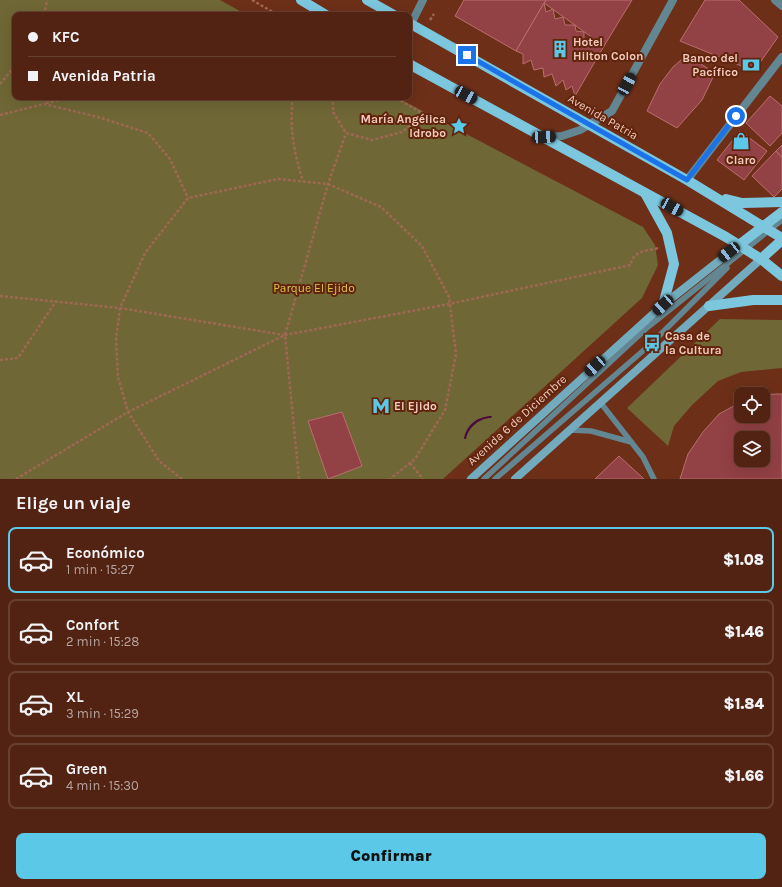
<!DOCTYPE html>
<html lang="es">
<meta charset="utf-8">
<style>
body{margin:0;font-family:Karla,sans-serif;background:#582b1b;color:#f1f3f6;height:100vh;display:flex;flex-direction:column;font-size:15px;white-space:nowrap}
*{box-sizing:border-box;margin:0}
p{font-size:13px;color:#b5a49f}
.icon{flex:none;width:22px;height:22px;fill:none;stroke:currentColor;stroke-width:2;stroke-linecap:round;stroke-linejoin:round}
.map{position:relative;height:479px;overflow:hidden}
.details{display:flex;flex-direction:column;background:#522312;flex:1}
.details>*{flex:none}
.guide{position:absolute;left:12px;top:12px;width:400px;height:88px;border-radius:8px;box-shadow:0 4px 16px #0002,0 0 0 1px #684032;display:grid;align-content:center;height:88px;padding:0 16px;background:#522312}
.buttons{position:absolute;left:734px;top:387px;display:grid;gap:8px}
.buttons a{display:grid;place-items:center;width:36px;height:36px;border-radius:8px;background:#522312;box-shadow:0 4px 16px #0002,0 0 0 1px #684032;font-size:20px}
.end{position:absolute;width:18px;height:18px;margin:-9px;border:5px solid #1a73e8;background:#fff;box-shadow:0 0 0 2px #fff}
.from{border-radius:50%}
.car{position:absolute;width:12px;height:24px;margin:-12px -6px;border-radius:5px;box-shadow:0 0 3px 1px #0007;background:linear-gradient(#222 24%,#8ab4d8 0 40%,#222 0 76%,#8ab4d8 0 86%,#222 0)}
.guide b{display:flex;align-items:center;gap:14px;height:38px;font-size:15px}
.guide b+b{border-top:1px solid #684032}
.guide i{width:10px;height:10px;background:#f1f3f6}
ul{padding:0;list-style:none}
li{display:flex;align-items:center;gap:12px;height:66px;margin:0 8px 6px;padding:0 8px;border:2px solid #684032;border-radius:8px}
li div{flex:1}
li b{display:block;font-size:15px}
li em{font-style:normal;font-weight:800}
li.selected{border-color:#5bc8e7}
li>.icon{width:36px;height:36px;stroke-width:1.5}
h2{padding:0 16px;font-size:18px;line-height:48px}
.cta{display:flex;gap:8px;margin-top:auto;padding:8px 16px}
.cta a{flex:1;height:46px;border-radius:8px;background:#5bc8e7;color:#111;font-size:16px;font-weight:800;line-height:46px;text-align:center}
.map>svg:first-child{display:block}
.green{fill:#6f6735}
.water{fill:#4a0a3b}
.building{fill:#924144;stroke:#ba6f70;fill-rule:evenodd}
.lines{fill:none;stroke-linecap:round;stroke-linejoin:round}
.path{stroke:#9e6855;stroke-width:2.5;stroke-dasharray:3 2;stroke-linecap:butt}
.service{stroke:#638792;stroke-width:5.5}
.minor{stroke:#638792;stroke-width:8}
.tertiary{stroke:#638792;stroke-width:8}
.secondary{stroke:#72abbd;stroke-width:8}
.primary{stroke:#7cc7de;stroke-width:10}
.route{stroke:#1a73e8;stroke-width:5}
.labels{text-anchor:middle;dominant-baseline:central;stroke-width:4;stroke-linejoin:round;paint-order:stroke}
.poi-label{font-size:12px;font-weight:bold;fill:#f2cbbe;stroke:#61240c;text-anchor:start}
.street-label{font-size:12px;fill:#f2cbbe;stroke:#61240c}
.park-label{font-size:12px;fill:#dbc74f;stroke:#61240c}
</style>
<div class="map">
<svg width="782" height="479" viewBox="0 0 782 479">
<rect width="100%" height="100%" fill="#6d2f18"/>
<g class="green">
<path d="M0,0H220L247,15H15V97H396L643,227L655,245L658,265L642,298L443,479H0Z"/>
<path d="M720,319L782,320V368L741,372L718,381L692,405L674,426L668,446L627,408Z"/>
</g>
<path class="water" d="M492,416L491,418C479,418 468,428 466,439H464C466,425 478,416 492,416Z"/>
<g class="building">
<path d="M464,0H546L516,51L455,16Z"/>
<path d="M546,0H632L604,46L544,3Z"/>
<path d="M705,0H739L778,37L754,71L680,41Z"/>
<path d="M544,3L546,12L553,9L555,19L563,17L565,25H575L576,31L584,32V39L593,40L594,46H604L575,96L572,86L566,90L563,80L556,86L552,74L544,77L543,68L534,70L531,60L523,64V54L516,51Z"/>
<path d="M687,55L715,73L702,100L677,128L647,111L660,84L673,67Z"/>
<path d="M770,96L782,106V133L770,146L746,123Z"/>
<path d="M740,131L767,151L744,180L717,160Z"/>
<path d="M782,145V158L776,151Z"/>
<path d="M776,151L782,158V189L774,197L752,176Z"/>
<path d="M776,394H782V479H680L688,454L703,432L719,414L741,402V416H763V395ZM741,438H763V460H741Z"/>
<path d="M342,412L362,466L328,479L308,421Z"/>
<path d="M619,456L644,479H595Z"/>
</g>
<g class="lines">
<g class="path">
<path d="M252,0L278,15"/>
<path d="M44,15L47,0"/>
<path d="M430,20L434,14"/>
<path d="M0,84L15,66"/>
<path d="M293,97C289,127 294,153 303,181"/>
<path d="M333,97V112L346,133L372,140L402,132L424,114L394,97"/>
<path d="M46,103L75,97"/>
<path d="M0,115L44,104L98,117L148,133L170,159L188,198"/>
<path d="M0,296L120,308L284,335"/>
<path d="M0,360L18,358L56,301"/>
<path d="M410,463L423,479"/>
<path d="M16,479L128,412L285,335L449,304L631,265C631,251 649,250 660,248"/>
<path d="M182,479L159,461L128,412L118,377L116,340L120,308L145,253L188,198L278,179L328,184L381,207L422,246L449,297L456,354L445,410L415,459L390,479"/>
<path d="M299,479L285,335L328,184L346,133"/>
</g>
<g class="service">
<path d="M600,402L643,457L654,479"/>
<path d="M569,430L591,431L631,442"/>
<path d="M484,479L648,327L782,220"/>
<path d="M495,479L652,343L727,268"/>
</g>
<g class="minor">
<path d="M775,0L782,6"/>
<path d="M687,180L782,57"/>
</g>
<g class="tertiary">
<path d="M409,28L423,0"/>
<path d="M544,137L562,136L580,130L612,111L673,0"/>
</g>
<g class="secondary">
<path d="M471,479L663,305L739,245"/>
<path d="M515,479L761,259"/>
</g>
<g class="primary">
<path d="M301,0L326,15"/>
<path d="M367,0L394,15"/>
<path d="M409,23L687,180L782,238"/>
<path d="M409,64L726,237L761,259L782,276"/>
<path d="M645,193L667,233L674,264L663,305"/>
<path d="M726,199L742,203L782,202"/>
<path d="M739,245L782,212"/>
<path d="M761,259L782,240"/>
<path d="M709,306L753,300H782"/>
</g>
</g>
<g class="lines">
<path class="route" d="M467,55L687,180L736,116"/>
</g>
<defs>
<g id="building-bare" transform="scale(1.38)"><path d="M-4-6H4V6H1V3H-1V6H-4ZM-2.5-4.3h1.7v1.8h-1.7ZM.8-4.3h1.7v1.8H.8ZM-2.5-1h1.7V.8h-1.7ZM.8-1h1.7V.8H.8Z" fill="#5bc8e7" stroke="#61240c" stroke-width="2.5" paint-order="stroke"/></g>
<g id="bank-bare" transform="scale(1.38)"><path d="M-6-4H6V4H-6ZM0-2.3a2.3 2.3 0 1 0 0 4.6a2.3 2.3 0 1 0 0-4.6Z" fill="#5bc8e7" stroke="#61240c" stroke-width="2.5" paint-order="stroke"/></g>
<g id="sight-bare" transform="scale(1.38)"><path d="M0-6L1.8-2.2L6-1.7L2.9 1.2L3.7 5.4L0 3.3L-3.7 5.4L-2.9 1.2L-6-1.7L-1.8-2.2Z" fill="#5bc8e7" stroke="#61240c" stroke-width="2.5" paint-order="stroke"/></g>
<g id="shop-bare" transform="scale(1.38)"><path d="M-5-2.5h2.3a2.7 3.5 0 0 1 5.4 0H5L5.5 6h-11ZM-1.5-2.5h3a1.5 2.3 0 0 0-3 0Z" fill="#5bc8e7" stroke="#61240c" stroke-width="2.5" paint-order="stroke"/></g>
<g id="bus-bare" transform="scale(1.38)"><path d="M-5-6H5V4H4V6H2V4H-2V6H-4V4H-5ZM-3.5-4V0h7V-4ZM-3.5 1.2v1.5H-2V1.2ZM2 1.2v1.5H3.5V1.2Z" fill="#5bc8e7" stroke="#61240c" stroke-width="2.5" paint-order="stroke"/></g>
<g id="metro-bare" transform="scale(1.38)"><path d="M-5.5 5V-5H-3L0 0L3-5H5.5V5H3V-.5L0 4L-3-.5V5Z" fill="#5bc8e7" stroke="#61240c" stroke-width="2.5" paint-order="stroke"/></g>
</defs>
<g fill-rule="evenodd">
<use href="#building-bare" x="560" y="49"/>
<use href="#bank-bare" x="751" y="65"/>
<use href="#sight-bare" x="459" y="126"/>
<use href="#shop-bare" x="741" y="141"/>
<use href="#bus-bare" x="652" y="343"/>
<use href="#metro-bare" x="381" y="406"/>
</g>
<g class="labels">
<g class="poi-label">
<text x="573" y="42">Hotel<tspan x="573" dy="14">Hilton Colon</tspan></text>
<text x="738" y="58" text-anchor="end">Banco del<tspan x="738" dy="14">Pacífico</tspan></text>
<text x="446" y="119" text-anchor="end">María Angélica<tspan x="446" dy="14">Idrobo</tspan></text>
<text x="741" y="160" text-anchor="middle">Claro</text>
<text x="665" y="336">Casa de<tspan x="665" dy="14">la Cultura</tspan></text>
<text x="394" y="406">El Ejido</text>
</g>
<g class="street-label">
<text transform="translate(603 117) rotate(30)">Avenida Patria</text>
<text transform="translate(517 420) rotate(-42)">Avenida 6 de Diciembre</text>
</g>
<g class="park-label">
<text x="314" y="288">Parque El Ejido</text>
</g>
</g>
</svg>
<div class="buttons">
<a><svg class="icon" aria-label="locate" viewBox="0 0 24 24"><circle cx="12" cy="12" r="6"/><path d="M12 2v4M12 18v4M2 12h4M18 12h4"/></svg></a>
<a><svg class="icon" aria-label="layers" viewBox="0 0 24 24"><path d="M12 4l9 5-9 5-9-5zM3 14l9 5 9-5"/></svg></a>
</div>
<i class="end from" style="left:736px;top:116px"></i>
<i class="end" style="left:467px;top:55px"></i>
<i class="car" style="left:627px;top:84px;rotate:29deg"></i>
<i class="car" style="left:466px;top:95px;rotate:118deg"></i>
<i class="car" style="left:544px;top:137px;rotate:87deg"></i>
<i class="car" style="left:672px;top:207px;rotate:119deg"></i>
<i class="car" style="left:729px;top:252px;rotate:232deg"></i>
<i class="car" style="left:663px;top:305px;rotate:228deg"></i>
<i class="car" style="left:595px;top:366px;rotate:228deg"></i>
<div class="guide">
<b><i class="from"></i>KFC</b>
<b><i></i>Avenida Patria</b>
</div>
</div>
<section class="details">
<h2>Elige un viaje</h2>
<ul>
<li class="selected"><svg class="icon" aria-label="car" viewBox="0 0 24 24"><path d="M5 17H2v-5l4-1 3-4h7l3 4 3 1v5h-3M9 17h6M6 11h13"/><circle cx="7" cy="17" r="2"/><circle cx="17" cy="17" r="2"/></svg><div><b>Económico</b><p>1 min · 15:27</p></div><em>$1.08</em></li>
<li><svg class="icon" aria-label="car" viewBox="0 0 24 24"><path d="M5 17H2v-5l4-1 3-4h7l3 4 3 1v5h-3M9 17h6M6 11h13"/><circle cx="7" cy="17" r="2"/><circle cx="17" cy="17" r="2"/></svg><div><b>Confort</b><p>2 min · 15:28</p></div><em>$1.46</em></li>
<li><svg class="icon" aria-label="car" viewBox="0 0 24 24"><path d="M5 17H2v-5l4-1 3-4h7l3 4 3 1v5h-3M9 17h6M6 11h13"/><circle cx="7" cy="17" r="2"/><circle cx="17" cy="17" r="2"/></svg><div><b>XL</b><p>3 min · 15:29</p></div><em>$1.84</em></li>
<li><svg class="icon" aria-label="car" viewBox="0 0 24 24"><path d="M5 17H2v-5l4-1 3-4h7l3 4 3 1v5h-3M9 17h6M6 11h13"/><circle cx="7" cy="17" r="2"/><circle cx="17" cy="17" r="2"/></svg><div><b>Green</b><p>4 min · 15:30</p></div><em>$1.66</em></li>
</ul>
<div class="cta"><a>Confirmar</a></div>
</section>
